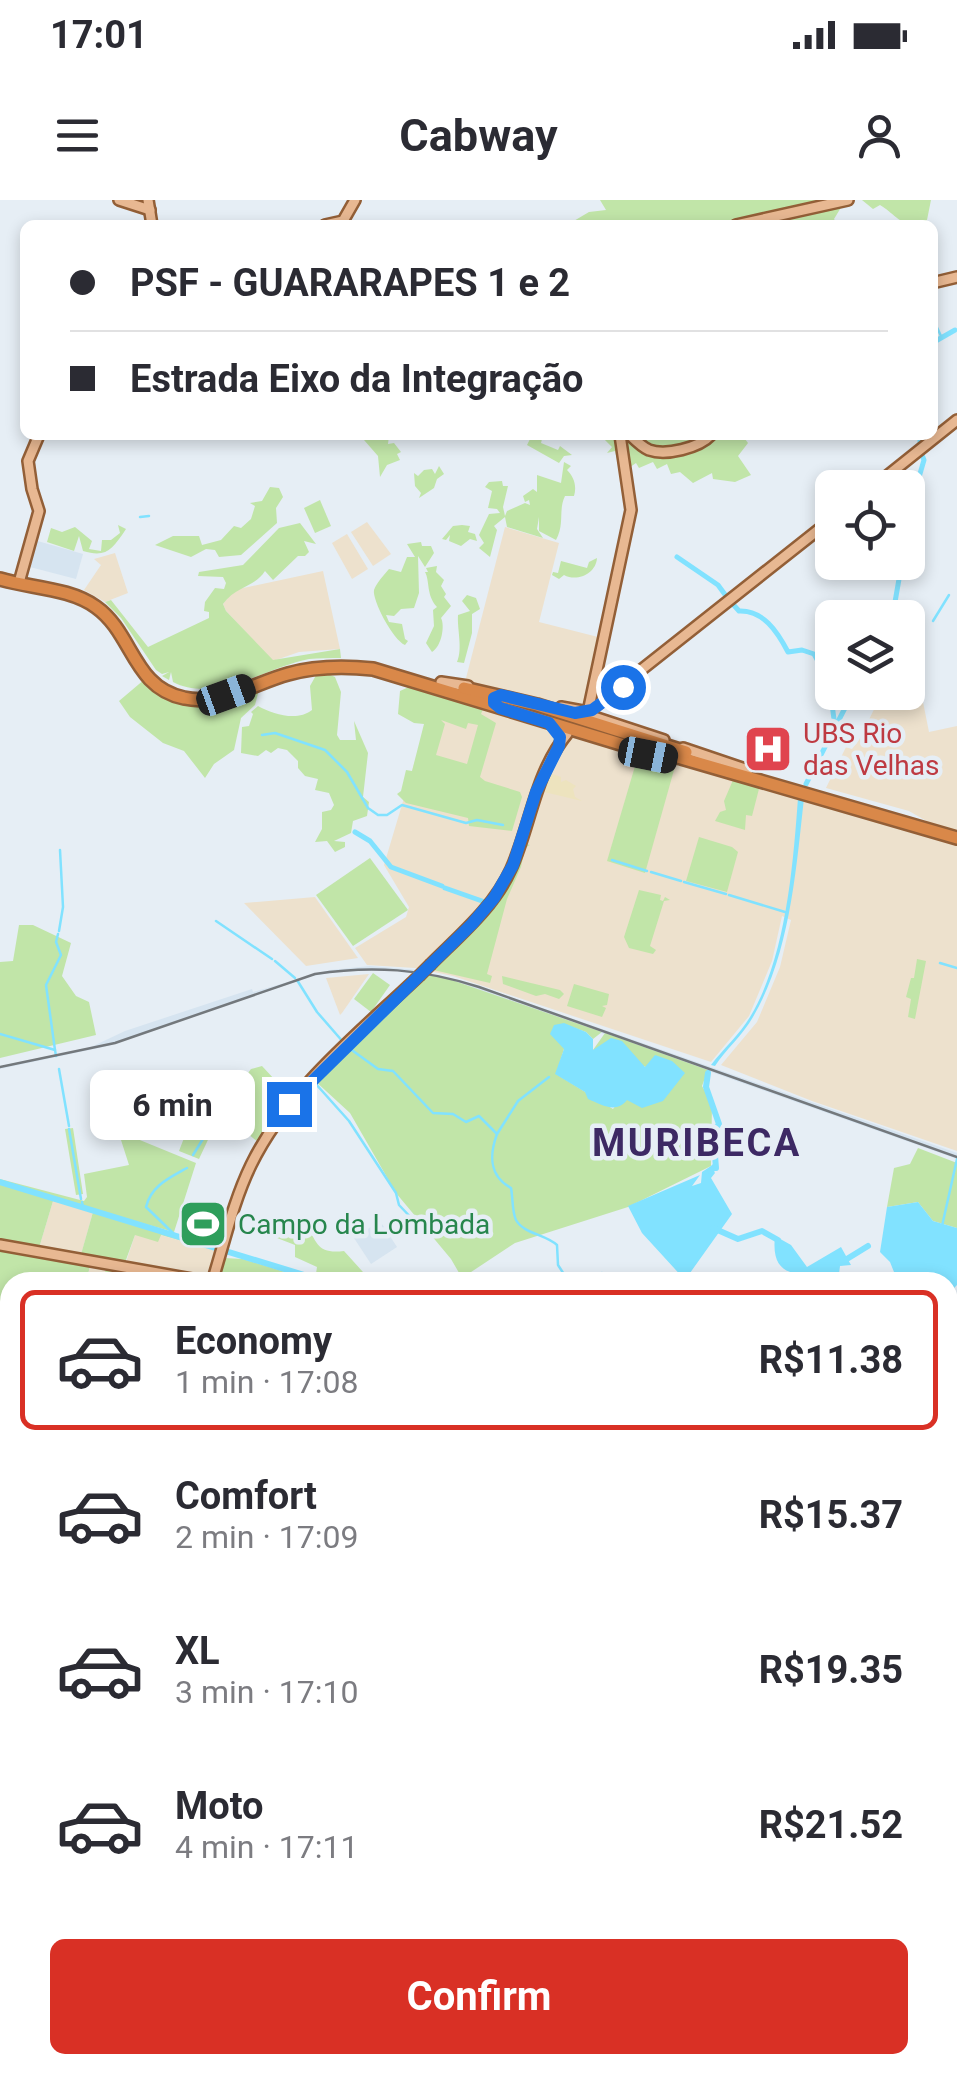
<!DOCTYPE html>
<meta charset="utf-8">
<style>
body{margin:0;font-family:Roboto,sans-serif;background:#f7f7f7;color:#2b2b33;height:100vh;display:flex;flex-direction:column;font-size:38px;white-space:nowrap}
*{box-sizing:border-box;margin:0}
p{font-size:32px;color:#7c7c81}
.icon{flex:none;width:55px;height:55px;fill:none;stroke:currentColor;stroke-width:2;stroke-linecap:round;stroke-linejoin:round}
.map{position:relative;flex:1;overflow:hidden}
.panel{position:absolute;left:0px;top:1072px;width:958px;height:802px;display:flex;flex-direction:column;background:#fff;border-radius:30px 30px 0 0;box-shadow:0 5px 15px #0003}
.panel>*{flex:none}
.guide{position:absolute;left:20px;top:20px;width:918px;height:220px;border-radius:15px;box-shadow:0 5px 15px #0003;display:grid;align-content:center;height:220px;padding:0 50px;background:#fff}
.buttons{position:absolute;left:815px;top:270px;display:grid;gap:20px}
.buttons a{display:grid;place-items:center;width:110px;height:110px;border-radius:15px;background:#fff;box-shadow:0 5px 15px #0003;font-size:50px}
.end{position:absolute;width:45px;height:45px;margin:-22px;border:12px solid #1a73e8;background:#fff;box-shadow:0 0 0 5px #fff}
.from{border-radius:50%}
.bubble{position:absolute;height:70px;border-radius:15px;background:#fff;box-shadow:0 5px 15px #0003;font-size:32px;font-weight:700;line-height:70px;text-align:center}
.car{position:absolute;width:30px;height:60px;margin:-30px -15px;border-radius:12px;box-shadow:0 0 8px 2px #0007;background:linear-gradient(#222 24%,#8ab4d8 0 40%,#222 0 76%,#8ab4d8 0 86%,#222 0)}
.guide b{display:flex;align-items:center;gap:35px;height:95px;font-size:38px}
.guide b+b{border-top:2px solid #e1e1e2}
.guide i{width:25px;height:25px;background:#2b2b33}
ul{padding:18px 0 0;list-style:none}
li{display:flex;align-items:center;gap:30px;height:140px;margin:0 20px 15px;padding:0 30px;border:5px solid transparent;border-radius:15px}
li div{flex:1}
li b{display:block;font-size:38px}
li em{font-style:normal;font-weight:700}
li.current{border-color:#d93025}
li>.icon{width:90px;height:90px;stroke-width:1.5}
.primary-button{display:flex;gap:20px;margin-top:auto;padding:20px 50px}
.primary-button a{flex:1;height:115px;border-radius:15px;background:#d93025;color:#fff;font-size:40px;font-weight:700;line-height:115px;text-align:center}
.status{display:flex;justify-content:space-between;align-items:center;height:70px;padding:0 50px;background:#fff;direction:ltr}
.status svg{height:28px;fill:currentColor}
header{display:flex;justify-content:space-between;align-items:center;height:130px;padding:0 50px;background:#fff;font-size:45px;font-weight:700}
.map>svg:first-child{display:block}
.built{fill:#d6e4f0}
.industrial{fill:#ede1cd}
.green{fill:#c1e5a8;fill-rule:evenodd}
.sand{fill:#ede3be}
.water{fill:#81e2ff}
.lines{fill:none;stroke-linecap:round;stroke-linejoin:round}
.stream{stroke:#81e2ff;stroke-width:2.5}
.canal{stroke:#81e2ff;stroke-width:5}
.river{stroke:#81e2ff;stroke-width:6}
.major-casing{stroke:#935f37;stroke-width:14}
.highway-casing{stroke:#935f37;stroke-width:16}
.major{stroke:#e8b892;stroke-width:9}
.highway{stroke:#d98849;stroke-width:11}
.tram{stroke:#73787c;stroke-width:2.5}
.major-bridge-casing{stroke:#935f37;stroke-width:14;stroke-linecap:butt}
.major-bridge{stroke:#e8b892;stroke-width:9}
.route{stroke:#1a73e8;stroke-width:12}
.labels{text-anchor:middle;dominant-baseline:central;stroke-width:9;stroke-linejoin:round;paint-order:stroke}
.health-label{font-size:28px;fill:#be3a42;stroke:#e6eef5;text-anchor:start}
.leisure-label{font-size:28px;fill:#27864d;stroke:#e6eef5;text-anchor:start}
.district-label{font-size:38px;font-weight:bold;letter-spacing:2.5px;fill:#3d2964;stroke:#e6eef5}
</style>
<div class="status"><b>17:01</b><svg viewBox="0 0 49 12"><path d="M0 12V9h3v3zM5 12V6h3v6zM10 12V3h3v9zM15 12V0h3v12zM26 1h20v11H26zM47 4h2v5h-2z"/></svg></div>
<header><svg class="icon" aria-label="menu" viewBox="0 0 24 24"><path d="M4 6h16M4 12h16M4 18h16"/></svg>Cabway<svg class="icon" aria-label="person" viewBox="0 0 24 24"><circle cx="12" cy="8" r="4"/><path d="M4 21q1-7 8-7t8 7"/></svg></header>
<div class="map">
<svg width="957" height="1873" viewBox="0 0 957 1873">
<rect width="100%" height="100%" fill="#e6eef5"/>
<g class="built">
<path d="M34,340L83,354L76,379L26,366Z"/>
<path d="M370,766L418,770L485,788L957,953V959L443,777L391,770H349L312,776L108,846L0,869V866L89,848L125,831L252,789L253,792L330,770Z"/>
<path d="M380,1021L397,1047L371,1064L354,1038Z"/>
</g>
<g class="industrial">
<path d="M367,322L391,354L373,366L351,332Z"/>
<path d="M505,327L559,343L539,422L602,438L586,503L578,511L465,482Z"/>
<path d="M347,334L368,369L352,379L332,343Z"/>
<path d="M115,353L128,393L105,402L84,390L101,365L94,359Z"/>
<path d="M323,371L340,449L299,452L273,461L226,411L223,404L234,390Z"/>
<path d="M919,482L929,532L957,526V631L930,623L909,611L826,588L846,547L852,549L859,540L882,493L908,492V486Z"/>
<path d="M435,494L543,529L812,598L913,632L957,643V951L812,901L721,865L757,822L780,767L791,720L782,716L772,761L749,816L711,862L453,776L415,768L367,765L355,748L406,717L409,707L384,665Z"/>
<path d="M315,697L358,758L306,766L244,703Z"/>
<path d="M369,774L342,813L340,815L326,778Z"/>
<path d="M53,1001L93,1012L81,1055L39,1048Z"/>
<path d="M135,1035H160L218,1051L209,1082H86L91,1062H126Z"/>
<path d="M948,1796L957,1816L949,1873H850L856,1865H948Z"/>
</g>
<g class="green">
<path d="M600,0H849L845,1L834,19L838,25H567L589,12L606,10Z"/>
<path d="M862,0H931L927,20C906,34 897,15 880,5L873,9Z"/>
<path d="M372,235L389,236L388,244L394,243L401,252L397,254L400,260L387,265L380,277L378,256L364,240Z"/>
<path d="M538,235H543L541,243L558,250L560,246L572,255L564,256L559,263L527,245L530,239Z"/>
<path d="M600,235H742L748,243L738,256L751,275L735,282L713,279L712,273L693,283L680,272L671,274L667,264L657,269L653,262L639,268L636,263L620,274L615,251L607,253L612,247Z"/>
<path d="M564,262L571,266L567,270C574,277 577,286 574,296H565C558,310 565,324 556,340L539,331V317L537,329L543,338L507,327L505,317L494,326L497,330L490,357L479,348L484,343L479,335L489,314L500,313L497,309L488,308L492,291L485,287L489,282L502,281L503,286H508L503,307L505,316L507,311L525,303L530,305L529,300L525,302L523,296L533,289L537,292V275L561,283Z"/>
<path d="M439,266L444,274L437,279L434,288L419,298L421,293L415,286L414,273L418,276L424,270L432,269L435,274Z"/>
<path d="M270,287L279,288L283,297L276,308L277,323L241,355L219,357L215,350L206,349L191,357L155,345L173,336H199L202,345L221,340L234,326L241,328L251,319L255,306L250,303L262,301Z"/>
<path d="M320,300L331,326L315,333L304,308Z"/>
<path d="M300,323L316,344L304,341L309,352L305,356H298L273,380L265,371C254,388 237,385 223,404L226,411L273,460L340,449L341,458C330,458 319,458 309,459C267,467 215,504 173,482L171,472L169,480L162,476L169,472L162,474L156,470L121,418L105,402L111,400L148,447L209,418V412L204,411L205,402L215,388L224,389L226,383L223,377L198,376L199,372L243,365L279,328Z"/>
<path d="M118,325L126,329C112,350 106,358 83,351L79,336L74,351L47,342L51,328L62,332L75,327L92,341L89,349L101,351L102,340H111L120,333Z"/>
<path d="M462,325L470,326L468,332L475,334L477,341L470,339L461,346L449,341L450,335L446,340L442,339L453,326Z"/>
<path d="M421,342L422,346H431L434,353L425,367L418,356L419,393L414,408L401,409L394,416L386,415L389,422L402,424L405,439L408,441L405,445C393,440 372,400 374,390C377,382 384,375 389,369L401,372L407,357H415L407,344Z"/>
<path d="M597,358C596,374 577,382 564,375L559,379L552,375L553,372L558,373L561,361L587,368L589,362Z"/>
<path d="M437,366L436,372L444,380L441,386L446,394L444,397L451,406L441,418C445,425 442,446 432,452L426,443L434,426L433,410L437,407C426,395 430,381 425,372H428L426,368Z"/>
<path d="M467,395L476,398L480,409L472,414V433L464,463L457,462C463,449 457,429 458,415L470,411L462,401Z"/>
<path d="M319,470L335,477L341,492L337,535L340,540H356L354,521L368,553L363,597L369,602L367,616L353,621L351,633L334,641L345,642V647L335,652L327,641L315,642L322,629V612L331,610L334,605L329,593L315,590L318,579L305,576L298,568V561L287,550L278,548L271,553L266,550L258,556L241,553L242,527L249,526L253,514L251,512L258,506C273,514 297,522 312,510L310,486Z"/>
<path d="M145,479L189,503L260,486L255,505L241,518L234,550L214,564L205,578L184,551L163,543L130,517L119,501Z"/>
<path d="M411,486L484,505L487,509H483L481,514L496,523L480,577L485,581L520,592L522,597L512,631L469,626L468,618L406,603L397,594L401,591L406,570L412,571L424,524L414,523L398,514L400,491ZM441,520L466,529L468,523L478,525L467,564L436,555L445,524Z"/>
<path d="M638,556L676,563L645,673L607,661Z"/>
<path d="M733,580L760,585L752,616L746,615L745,630L715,621L720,612L726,610L724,601Z"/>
<path d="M699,637L732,647L738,652L727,692L686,681Z"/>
<path d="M523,643L530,645L525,648L521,667L507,699L487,774L492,776L490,783L429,769L474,726Z"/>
<path d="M370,658L408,710L353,746L316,695Z"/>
<path d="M639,690L661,695L660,700L663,701L665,697L670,700L664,701L650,746L656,750L653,754L629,748L624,737Z"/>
<path d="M19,725H33L71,743L62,776L76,796L89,802L96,835L0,858V762L13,761Z"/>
<path d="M917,759L926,761L915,819L908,817L911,799L906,797L911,778H914Z"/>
<path d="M373,773L390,785L371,812L354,799Z"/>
<path d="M425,774L443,777L602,832L593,839L586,832L564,824V849L556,874L613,909L656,855L646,867L593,850L605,833L708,870L702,886L712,904L711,966L628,1007L515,1043L462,1078L451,1059L396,993L350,913L314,880Z"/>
<path d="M502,776L560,790L564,794L559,799L545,794L536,796L503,784Z"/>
<path d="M574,784L609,794L607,805L602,806L606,808L602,817L567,806Z"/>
<path d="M262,866L289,895L266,925L258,942L221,912L199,959L179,951L184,938L139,920L192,883L225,904L251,869Z"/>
<path d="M73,928L83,994L76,995L65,929Z"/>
<path d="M130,936L196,963L174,1032L59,1000L220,1048L218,1051L161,1035L158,1042L135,1035L118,1082H103L107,1064L91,1062L86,1082H10V1185L0,1174V979L84,1001L87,997L84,974L129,965L121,940ZM53,1001L93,1012L80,1058L39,1048Z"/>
<path d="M918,948L957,963V1028L933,1021L918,1002L887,1007L894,968L910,964Z"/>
<path d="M191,1008L221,1019L214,1039L184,1028Z"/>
<path d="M274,1018L306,1023C317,1044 318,1054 344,1051L372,1082L315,1080L317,1067L295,1057V1045L277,1038L278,1024L272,1021Z"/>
<path d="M224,1058L243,1059L318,1082H216Z"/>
<path d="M10,1357V1458L6,1443L8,1437C0,1417 7,1416 6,1400C5,1379 0,1380 10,1357Z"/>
<path d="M953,1372L957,1376V1789L948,1772V1377Z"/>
<path d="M0,1424L10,1482L5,1504L0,1508Z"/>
<path d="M10,1601V1664L0,1658V1603Z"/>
<path d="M10,1787V1865H14L13,1873H0V1788Z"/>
<path d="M510,1865H589V1869L586,1873H513Z"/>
</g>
<path class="sand" d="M549,573L561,577V582L566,580L576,586L573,589L575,597L582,601L540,591Z"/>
<g class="water">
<path d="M798,598H804C796,670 790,754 753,817C743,835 726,849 715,866L711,865C723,849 740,834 750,817C786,758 793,666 798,598Z"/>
<path d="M564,823L586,832L593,839V850L611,838L622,841L645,867L655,855L672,861L685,873L663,901L642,908L627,900C616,914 602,905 588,899L585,892L555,874L564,849L550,834L554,825Z"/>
<path d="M711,966L715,973L711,978L732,1014L685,1080L642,1033L628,1006L700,975L692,986L701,983L702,972Z"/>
<path d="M918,1002L933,1021L957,1028V1085L954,1088L948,1087V1082H918L914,1077H896L890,1062L880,1052L887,1007Z"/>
<path d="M775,1036L791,1045L807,1067L841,1047L851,1065L840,1066L839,1074L833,1079C801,1072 770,1082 775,1036Z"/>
</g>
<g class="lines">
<g class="stream">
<path d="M934,121L941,136"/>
<path d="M140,317L149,316"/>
<path d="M933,421L949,395"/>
<path d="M262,535L275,533L325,550L347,572L368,608L378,615H387L402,605L466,623L477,620L503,625"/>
<path d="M612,660L647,671"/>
<path d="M651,672L681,681"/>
<path d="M684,682L726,694"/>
<path d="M729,695L785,712"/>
<path d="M216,721L272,759"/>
<path d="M59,731L63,707L60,650"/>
<path d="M275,761L295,778"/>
<path d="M940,763L957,768"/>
<path d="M297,780L317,812L344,843"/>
<path d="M0,834L55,850L56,856"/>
<path d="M349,848L378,869L393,871L433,913L453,914L466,922L479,916L497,934C489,956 489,976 511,988C513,998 512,1012 516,1020C524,1034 545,1034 557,1045L558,1065L569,1082"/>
<path d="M55,850L46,785L61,755L56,742L58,734"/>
<path d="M59,869L69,926"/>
<path d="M315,883L349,921L396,993L399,1005L418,1025L440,1018"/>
<path d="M192,892L220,910"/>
<path d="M69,929L81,999"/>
<path d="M497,934L518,901L549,877"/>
<path d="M193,955L221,910L226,912L249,877"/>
<path d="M82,1002L83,1007"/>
<path d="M942,1026L957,959"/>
<path d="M174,1034L146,1007C151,986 169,978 187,968"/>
<path d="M591,1082L602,1073L610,1077L609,1082"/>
<path d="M0,1106L10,1100"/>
<path d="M0,1601L10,1599"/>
</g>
<g class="canal">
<path d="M934,142L955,130"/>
<path d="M920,243V235"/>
<path d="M908,315L924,260L922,255"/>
<path d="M908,332L910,340L908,349"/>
<path d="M677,357L718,385L729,400"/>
<path d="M731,402L739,411C763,410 777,431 788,452L802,450L814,454L829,481L835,527"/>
<path d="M887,414L895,402L902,362"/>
<path d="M847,504L851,492"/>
<path d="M806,584L846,506"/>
<path d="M355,632L370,641L391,667L442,686"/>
<path d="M445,688L482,701"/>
</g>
<g class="river">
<path d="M708,873L706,887L719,924L713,932L716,968L714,967L711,971"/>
<path d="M0,982L327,1082"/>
<path d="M713,1028L738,1039L762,1031L778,1040"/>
<path d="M842,1062L868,1046"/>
<path d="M948,1437L957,1440"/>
<path d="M948,1619L957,1622"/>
</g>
<g class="major-casing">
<g id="major">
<path d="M119,0L150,10"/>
<path d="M148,0L152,25"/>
<path d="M325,25L343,21L355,0"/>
<path d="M736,25L848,0"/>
<path d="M932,83L957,77"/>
<path d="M630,235C635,240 642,247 649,250C666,256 699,248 711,235"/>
<path d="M872,288L957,220"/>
<path d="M20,379L39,311L32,289L28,261L39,235"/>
<path d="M441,482L468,486"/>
<path d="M561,507L588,512L594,517L664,540"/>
<path d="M588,512L832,319"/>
<path d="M588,512L631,310L620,235"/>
<path d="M683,548L748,570"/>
<path d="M431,764C460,735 494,707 511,669C531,624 535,573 567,534"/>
<path d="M0,1045L209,1082"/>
<path d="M212,1082C224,1044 233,1002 251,965C288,889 359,833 419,776"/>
<path d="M0,1707L10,1682"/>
</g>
</g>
<g class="highway-casing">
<g id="highway">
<path d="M0,379C30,388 70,388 96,407C133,433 133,488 184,498C220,506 255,483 288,474C316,466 344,466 373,469L624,545L681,558L957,638"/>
<path d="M464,488L537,505L686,552"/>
<path d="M955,1873L957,1862"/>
</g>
</g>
<use href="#major" class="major"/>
<use href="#highway" class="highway"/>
<path class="tram" d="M0,867L115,843L315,774C372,765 423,769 479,787L957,957"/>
<g class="major-bridge-casing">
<path id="major-bridge" d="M419,776L431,764"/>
</g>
<use href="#major-bridge" class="major-bridge"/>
</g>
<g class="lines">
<path class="route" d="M289,904L472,724L494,698L513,665L536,592L559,546L560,537L549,523L500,508L494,503V498L501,495L575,513L592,510L623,487"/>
</g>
<defs>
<g id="hospital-square" transform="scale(2.5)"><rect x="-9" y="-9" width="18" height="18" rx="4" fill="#e0444e" stroke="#e6eef5"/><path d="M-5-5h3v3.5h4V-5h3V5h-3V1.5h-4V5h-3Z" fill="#fff"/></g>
<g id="stadium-square" transform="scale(2.5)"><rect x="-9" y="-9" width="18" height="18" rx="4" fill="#2e9e5b" stroke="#e6eef5"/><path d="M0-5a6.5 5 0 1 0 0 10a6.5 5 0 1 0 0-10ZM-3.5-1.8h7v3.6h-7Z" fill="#fff"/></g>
</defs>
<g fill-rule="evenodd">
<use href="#hospital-square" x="768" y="549"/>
<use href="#stadium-square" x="203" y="1024"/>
</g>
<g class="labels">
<g class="health-label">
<text x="803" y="533">UBS Rio<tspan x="803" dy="32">das Velhas</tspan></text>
</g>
<g class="leisure-label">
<text x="238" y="1024">Campo da Lombada</text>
</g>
<g class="district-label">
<text x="697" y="943">MURIBECA</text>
</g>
</g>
</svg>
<div class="buttons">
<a><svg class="icon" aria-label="locate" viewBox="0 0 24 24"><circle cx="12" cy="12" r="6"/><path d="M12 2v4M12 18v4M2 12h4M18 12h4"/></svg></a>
<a><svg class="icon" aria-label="layers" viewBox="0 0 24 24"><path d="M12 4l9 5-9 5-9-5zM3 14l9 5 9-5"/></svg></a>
</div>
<i class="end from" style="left:623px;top:487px"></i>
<i class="end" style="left:289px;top:904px"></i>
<div class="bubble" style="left:90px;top:870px;width:165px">6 min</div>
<i class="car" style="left:226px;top:495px;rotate:70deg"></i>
<i class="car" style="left:648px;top:555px;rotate:101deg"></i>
<div class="guide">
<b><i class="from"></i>PSF - GUARARAPES 1 e 2</b>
<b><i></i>Estrada Eixo da Integração</b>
</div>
<section class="panel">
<ul>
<li class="current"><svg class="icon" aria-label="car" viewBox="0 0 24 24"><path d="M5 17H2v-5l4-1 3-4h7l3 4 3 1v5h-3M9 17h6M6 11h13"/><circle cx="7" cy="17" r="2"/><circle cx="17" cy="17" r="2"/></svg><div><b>Economy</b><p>1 min · 17:08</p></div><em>R$11.38</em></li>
<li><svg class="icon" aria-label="car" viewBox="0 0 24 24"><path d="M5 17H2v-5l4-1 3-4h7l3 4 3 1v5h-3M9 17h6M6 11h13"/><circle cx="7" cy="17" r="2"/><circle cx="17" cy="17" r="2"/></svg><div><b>Comfort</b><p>2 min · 17:09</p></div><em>R$15.37</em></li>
<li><svg class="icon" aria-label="car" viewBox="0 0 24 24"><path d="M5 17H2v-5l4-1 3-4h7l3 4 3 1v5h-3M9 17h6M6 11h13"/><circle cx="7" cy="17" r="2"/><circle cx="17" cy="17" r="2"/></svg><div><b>XL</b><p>3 min · 17:10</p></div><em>R$19.35</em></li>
<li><svg class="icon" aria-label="car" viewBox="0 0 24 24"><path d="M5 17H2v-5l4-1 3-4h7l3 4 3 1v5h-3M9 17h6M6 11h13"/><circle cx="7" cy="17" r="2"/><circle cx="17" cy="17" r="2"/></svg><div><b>Moto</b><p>4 min · 17:11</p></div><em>R$21.52</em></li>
</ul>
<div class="primary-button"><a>Confirm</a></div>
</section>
</div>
